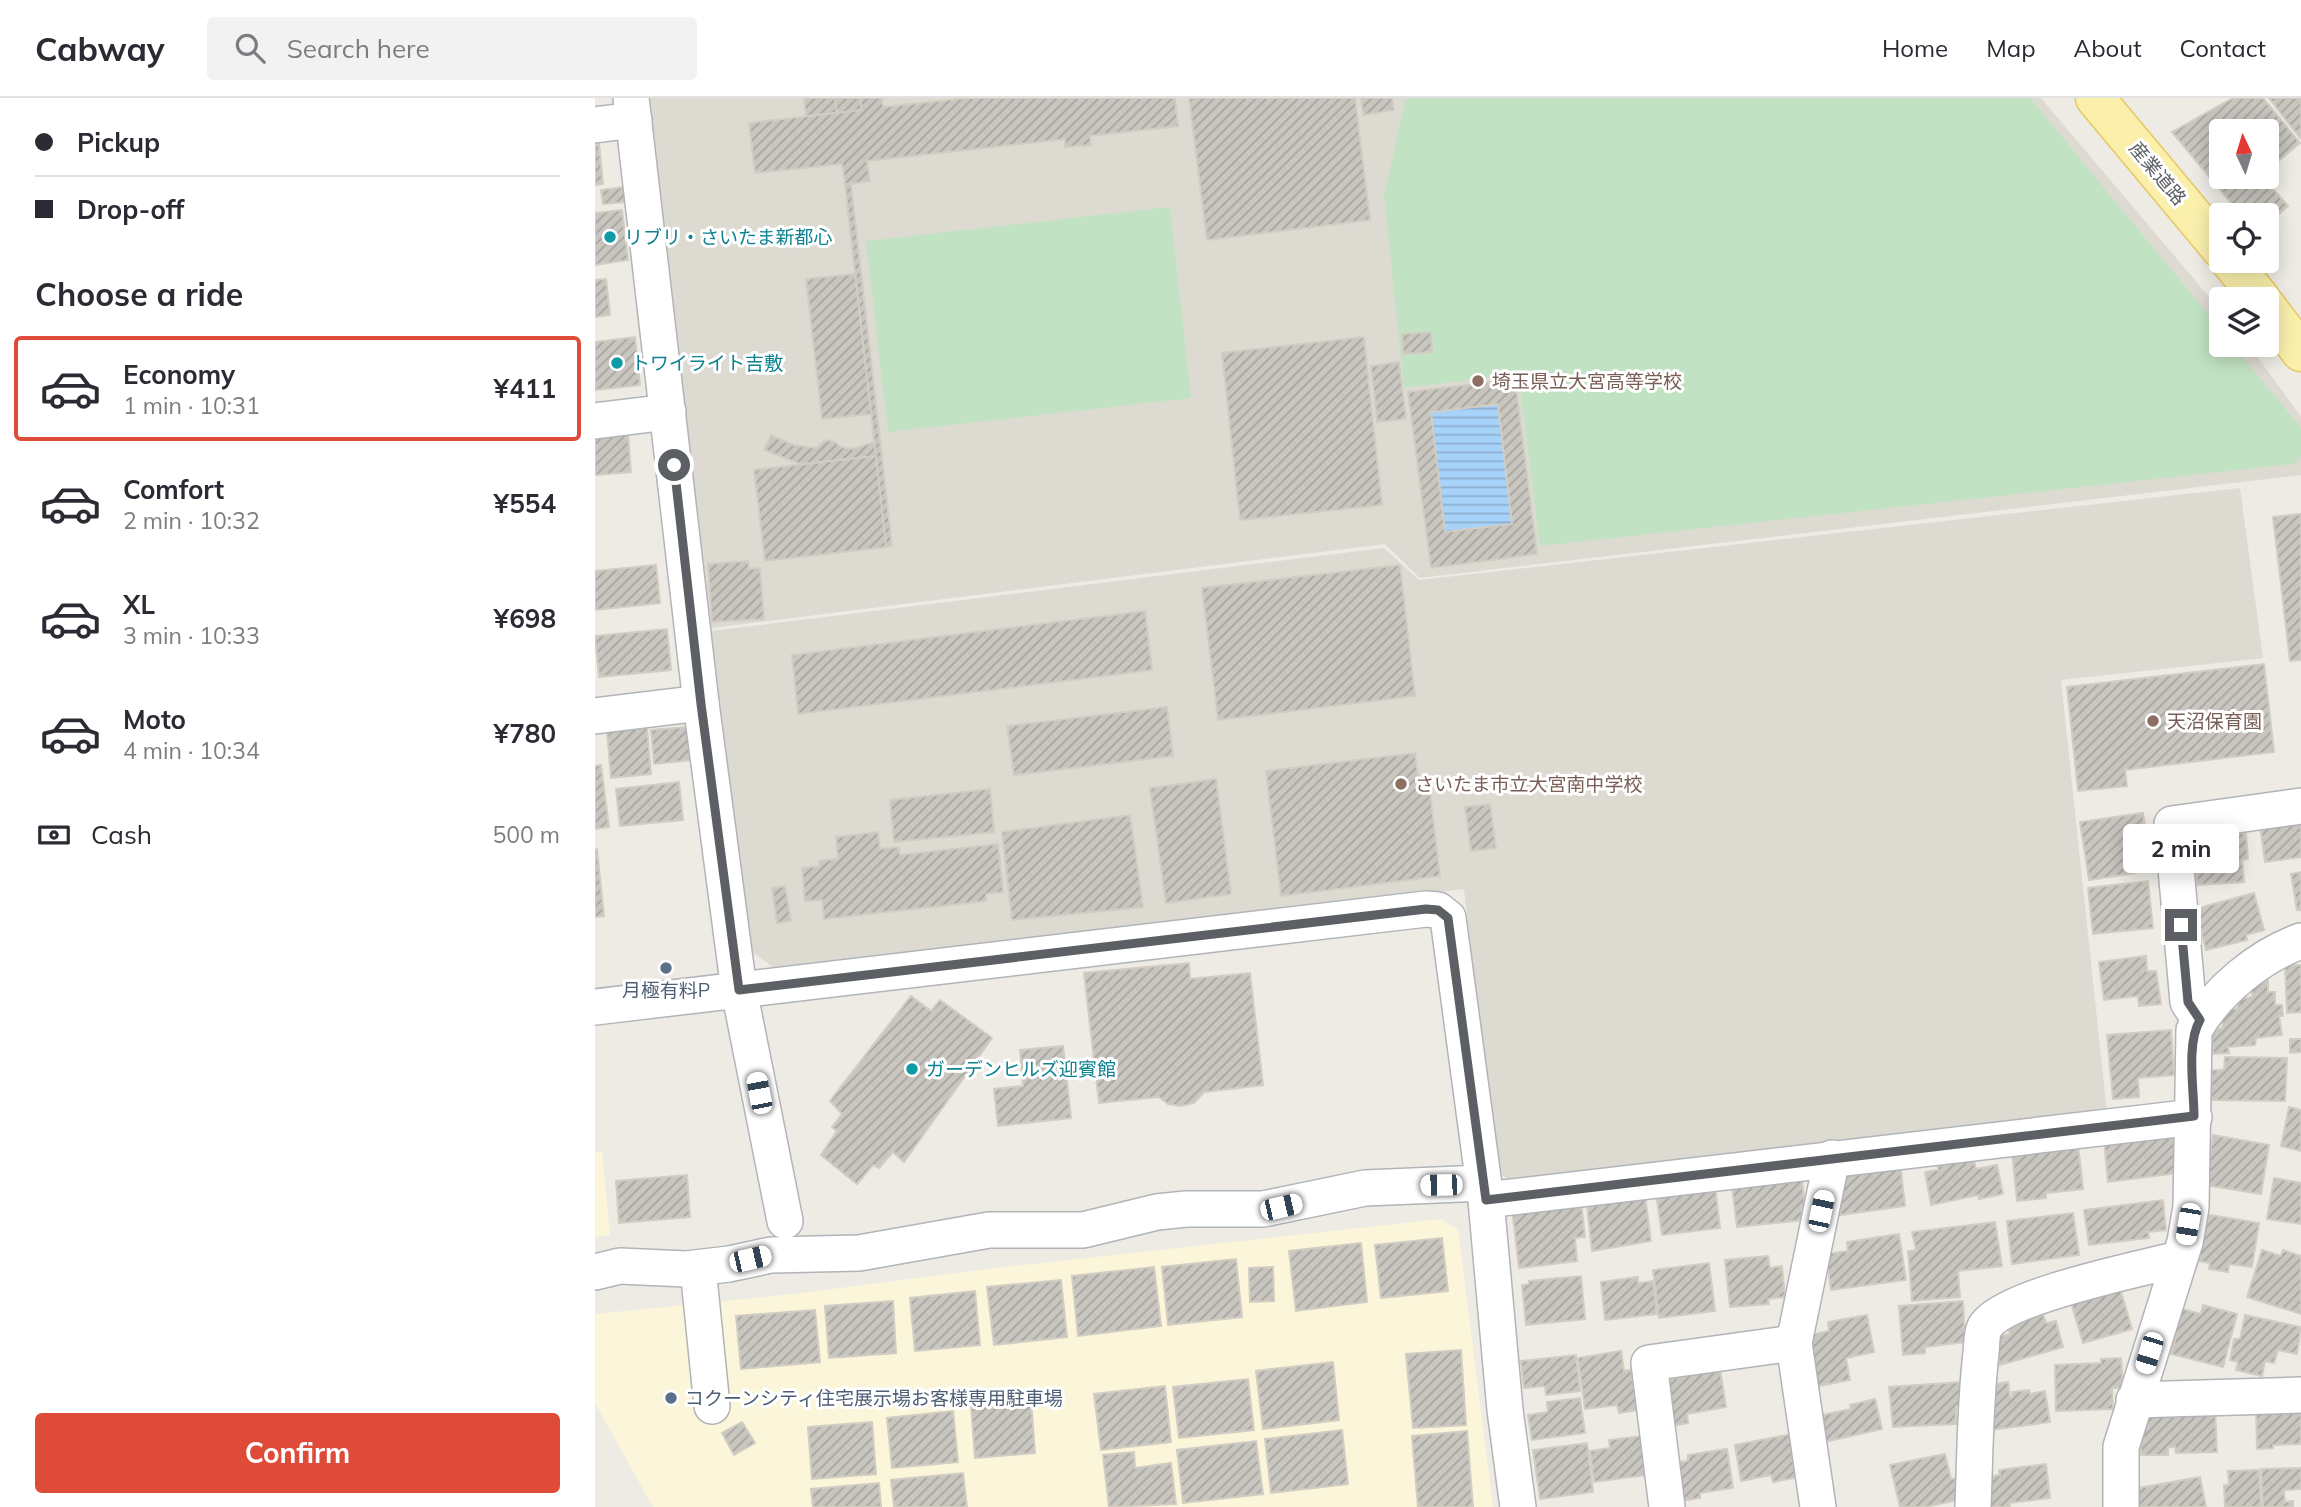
<!DOCTYPE html>
<meta charset="utf-8">
<style>
body{margin:0;font-family:Mulish,"Noto Sans JP",sans-serif;background:#f2f2f3;color:#2b2b33;height:100vh;display:flex;flex-direction:column;font-size:26px;white-space:nowrap}
*{box-sizing:border-box;margin:0}
p{font-size:23px;color:#7c7c81}
.icon{flex:none;width:38px;height:38px;fill:none;stroke:currentColor;stroke-width:2;stroke-linecap:round;stroke-linejoin:round}
.map{position:relative;flex:1;overflow:hidden}
.side{display:flex;flex-direction:column;background:#fff;width:595px}
.side>*{flex:none}
.banner{display:grid;align-content:center;height:154px;padding:0 35px;background:#fff}
.needle{width:46px;rotate:356deg}
.buttons{position:absolute;left:1614px;top:21px;display:grid;gap:14px}
.buttons a{display:grid;place-items:center;width:70px;height:70px;border-radius:7px;background:#fff;box-shadow:0 4px 18px #0003;font-size:35px}
.end{position:absolute;width:32px;height:32px;margin:-16px;border:9px solid #5c5f63;background:#fff;box-shadow:0 0 0 4px #fff}
.from{border-radius:50%}
.bubble{position:absolute;height:49px;border-radius:7px;background:#fff;box-shadow:0 4px 18px #0003;font-size:23px;font-weight:700;line-height:49px;text-align:center}
.car{position:absolute;width:21px;height:42px;margin:-21px -10px;border-radius:9px;box-shadow:0 0 5px 2px #0007;background:linear-gradient(#fff 24%,#345 0 40%,#fff 0 76%,#345 0 86%,#fff 0)}
.banner b{display:flex;align-items:center;gap:24px;height:66px;font-size:26px}
.banner b+b{border-top:2px solid #e1e1e2}
.banner i{width:18px;height:18px;background:#2b2b33}
ul{padding:0;list-style:none}
li{display:flex;align-items:center;gap:21px;height:105px;margin:0 14px 10px;padding:0 21px;border:4px solid transparent;border-radius:7px}
li div{flex:1}
li b{display:block;font-size:26px}
li em{font-style:normal;font-weight:700}
li.selected{border-color:#de4c39}
li>.icon{width:63px;height:63px;stroke-width:1.5}
h2{padding:0 35px;font-size:32px;line-height:84px}
.pay{display:flex;align-items:center;gap:18px;height:77px;padding:0 35px;font-size:26px}
.pay p{margin-inline-start:auto}
.primary-button{display:flex;gap:14px;margin-top:auto;padding:14px 35px}
.primary-button a{flex:1;height:80px;border-radius:7px;background:#de4c39;color:#fff;font-size:28px;font-weight:700;line-height:80px;text-align:center}
header{display:flex;align-items:center;gap:42px;box-sizing:border-box;height:98px;padding:0 35px;background:#fff;border-bottom:2px solid #e1e1e2}
header strong{font-size:33px}
nav{display:flex;gap:38px;margin-inline-start:auto;font-size:24px}
.search{width:490px;height:63px;background:#f2f2f3;display:flex;align-items:center;gap:18px;box-sizing:border-box;padding:0 24px;border-radius:7px;color:#7c7c81;font-size:26px}
main{display:flex;flex:1;min-height:0}
.map>svg:first-child{display:block}
.commercial{fill:#fbf5da}
.education{fill:#dddad2}
.pitch{fill:#c2e3c3}
.water{fill:url(#water-rules)}
.building{fill:url(#building-hatch);stroke:#d2cdc2;stroke-width:2;fill-rule:evenodd}
.lines{fill:none;stroke-linecap:round;stroke-linejoin:round}
.minor-casing{stroke:#b1b4b8;stroke-width:38}
.major-casing{stroke:#e8c862;stroke-width:41}
.minor{stroke:#fff;stroke-width:35}
.major{stroke:#faf0ac;stroke-width:38}
.route{stroke:#5c5f63;stroke-width:9}
.culture-dot{fill:#0f9aa8;stroke:#fff;stroke-width:2.5}
.education-dot{fill:#8d6e63;stroke:#fff;stroke-width:2.5}
.service-dot{fill:#5c6f8a;stroke:#fff;stroke-width:2.5}
.labels{text-anchor:middle;dominant-baseline:central;stroke-width:6;stroke-linejoin:round;paint-order:stroke}
.street-label{font-size:19px;fill:#5c5f63;stroke:#fff}
.culture-label{font-size:19px;fill:#0d838f;stroke:#fff;text-anchor:start}
.education-label{font-size:19px;fill:#785e54;stroke:#fff;text-anchor:start}
.service-label{font-size:19px;fill:#4e5e75;stroke:#fff}
</style>
<header>
<strong>Cabway</strong>
<div class="search"><svg class="icon" aria-label="search" viewBox="0 0 24 24"><circle cx="10" cy="10" r="6"/><path d="M15 15l6 6"/></svg>Search here</div>
<nav><a>Home</a><a>Map</a><a>About</a><a>Contact</a></nav>
</header>
<main>
<section class="side">
<div class="banner">
<b><i class="from"></i>Pickup</b>
<b><i></i>Drop-off</b>
</div>
<h2>Choose a ride</h2>
<ul>
<li class="selected"><svg class="icon" aria-label="car" viewBox="0 0 24 24"><path d="M5 17H2v-5l4-1 3-4h7l3 4 3 1v5h-3M9 17h6M6 11h13"/><circle cx="7" cy="17" r="2"/><circle cx="17" cy="17" r="2"/></svg><div><b>Economy</b><p>1 min · 10:31</p></div><em>¥411</em></li>
<li><svg class="icon" aria-label="car" viewBox="0 0 24 24"><path d="M5 17H2v-5l4-1 3-4h7l3 4 3 1v5h-3M9 17h6M6 11h13"/><circle cx="7" cy="17" r="2"/><circle cx="17" cy="17" r="2"/></svg><div><b>Comfort</b><p>2 min · 10:32</p></div><em>¥554</em></li>
<li><svg class="icon" aria-label="car" viewBox="0 0 24 24"><path d="M5 17H2v-5l4-1 3-4h7l3 4 3 1v5h-3M9 17h6M6 11h13"/><circle cx="7" cy="17" r="2"/><circle cx="17" cy="17" r="2"/></svg><div><b>XL</b><p>3 min · 10:33</p></div><em>¥698</em></li>
<li><svg class="icon" aria-label="car" viewBox="0 0 24 24"><path d="M5 17H2v-5l4-1 3-4h7l3 4 3 1v5h-3M9 17h6M6 11h13"/><circle cx="7" cy="17" r="2"/><circle cx="17" cy="17" r="2"/></svg><div><b>Moto</b><p>4 min · 10:34</p></div><em>¥780</em></li>
</ul>
<div class="pay"><svg class="icon" aria-label="cash" viewBox="0 0 24 24"><path d="M3 7h18v10H3z"/><circle cx="12" cy="12" r="2"/></svg>Cash<p>500 m</p></div>
<div class="primary-button"><a>Confirm</a></div>
</section>
<div class="map">
<svg width="1706" height="1409" viewBox="0 0 1706 1409">
<defs>
<pattern id="water-rules" width="6" height="5" patternUnits="userSpaceOnUse" patternTransform="scale(1.75)"><rect width="6" height="5" fill="#a8d3f9"/><path d="M0 2.5h6" fill="none" stroke="#8caecd"/></pattern>
<pattern id="building-hatch" width="6" height="6" patternUnits="userSpaceOnUse" patternTransform="scale(1.75)"><rect width="6" height="6" fill="#c9c6c0"/><path d="M-1 1l2-2M0 6l6-6M5 7l2-2" fill="none" stroke="#a6a4a0"/></pattern>
</defs>
<rect width="100%" height="100%" fill="#edebe4"/>
<g class="commercial">
<path d="M7,1053L15,1137L0,1139V1054Z"/>
<path d="M846,1121L863,1132L898,1409H58L0,1305V1216L198,1196L400,1170Z"/>
</g>
<g class="education">
<path d="M52,0H1446L1626,213V247H1654L1706,319V377L825,480L790,446L116,530Z"/>
<path d="M1645,390L1668,560L1466,582L1512,1015L919,1086L902,1073L869,791L178,869L156,853L116,533L789,450L824,482Z"/>
</g>
<g class="pitch">
<path d="M813,0H1435L1626,232V247H1638L1706,330V359L1698,366L945,448L923,276L809,290L789,97L810,4Z"/>
<path d="M575,109L596,300L293,334L271,143Z"/>
</g>
<path class="water" d="M903,307L917,426L850,434L836,314Z"/>
<g class="building">
<path d="M209,0H240L242,15L211,18Z"/>
<path d="M240,0H265L267,12L242,15Z"/>
<path d="M265,0H287L288,9L373,0H580L583,28L495,38L496,47L470,49V41L272,63L275,83L256,86H250L247,66L160,75L154,25L267,12Z"/>
<path d="M594,0H760L775,122L612,142Z"/>
<path d="M766,0H797L799,12L768,17Z"/>
<path d="M1638,0H1668L1705,45L1671,73V33H1626V79H1668L1693,108L1671,128V117H1646L1577,34Z"/>
<path d="M1674,0H1706V39L1705,40Z"/>
<path d="M4,46L8,86L0,87V47Z"/>
<path d="M250,86H256L297,448L291,449Z"/>
<path d="M29,89L31,104L8,106L6,92Z"/>
<path d="M27,112L33,162L0,167V115Z"/>
<path d="M260,176L276,316L227,321L211,181Z"/>
<path d="M11,181L15,217L0,219V182Z"/>
<path d="M836,234L837,254L808,256L807,236Z"/>
<path d="M40,239L45,287L0,292V244Z"/>
<path d="M769,239L787,407L645,422L627,255Z"/>
<path d="M804,264L811,321L782,324L776,268Z"/>
<path d="M920,281L942,456L836,470L813,294ZM903,306L917,426L850,434L836,314Z"/>
<path d="M33,337L36,374L0,377V339Z"/>
<path d="M176,337L198,347L221,350L231,342L240,344L246,349L258,351L279,344L281,358L205,366L169,352Z"/>
<path d="M281,358L291,449L170,463L159,372Z"/>
<path d="M1706,416V562L1695,563L1678,419Z"/>
<path d="M153,463L154,471L165,470L169,521L117,524L113,466Z"/>
<path d="M61,467L65,505L0,512V473Z"/>
<path d="M805,467L820,598L623,622L607,490Z"/>
<path d="M550,513L557,572L203,616L197,557Z"/>
<path d="M72,531L76,572L4,579L0,538Z"/>
<path d="M1669,566L1679,654L1530,672L1532,688L1483,693L1472,589Z"/>
<path d="M572,609L578,658L419,677L412,628Z"/>
<path d="M52,629L56,676L16,680L12,633Z"/>
<path d="M92,629L96,662L59,666L56,632Z"/>
<path d="M820,655L823,678L833,677L845,778L686,798L671,673Z"/>
<path d="M6,667L14,729L0,731V668Z"/>
<path d="M621,681L636,796L571,805L555,690Z"/>
<path d="M84,684L88,722L25,728L21,691Z"/>
<path d="M395,691L399,734L299,744L295,702Z"/>
<path d="M895,706L901,750L876,753L870,709Z"/>
<path d="M1548,715L1552,739L1536,742L1541,775L1494,782L1485,724Z"/>
<path d="M535,717L548,809L417,822L407,734Z"/>
<path d="M1706,722V759L1670,764L1665,727Z"/>
<path d="M283,734L285,751L304,749L305,757L403,746L408,794L391,796V803L229,821L227,802L210,803L207,770L224,768V763L243,761L241,739Z"/>
<path d="M1651,735L1653,761L1647,762L1649,784L1602,787L1599,738Z"/>
<path d="M2,751L9,818L0,819V752Z"/>
<path d="M1706,774V812H1702L1696,776Z"/>
<path d="M1553,783L1558,830L1498,836L1493,790Z"/>
<path d="M190,788L196,823L182,825L177,790Z"/>
<path d="M1659,795L1669,832L1651,837L1652,842L1611,852L1600,811Z"/>
<path d="M1551,858L1552,873H1561L1566,906L1544,908L1543,898L1509,902L1504,864Z"/>
<path d="M594,865L595,881L655,875L668,987L609,994L599,1005L586,1008L573,1006L564,999L504,1005L489,875Z"/>
<path d="M1690,867H1706V914L1692,915Z"/>
<path d="M1673,876V894H1680V907H1687L1688,918H1684L1687,937L1661,940L1660,947L1633,949L1634,955L1618,956L1617,931L1628,930L1626,919L1633,911H1642L1645,901L1657,899V888Z"/>
<path d="M316,898L336,913L345,902L397,940L309,1064L298,1054L284,1070L278,1067L262,1086L226,1057L242,1033L237,1029L247,1016L235,1003Z"/>
<path d="M1576,932L1579,977L1543,980L1544,999L1518,1001L1512,937Z"/>
<path d="M1695,941H1706V954L1695,955Z"/>
<path d="M468,948L476,1020L403,1028L399,991L428,988L425,952Z"/>
<path d="M1630,959L1692,960L1690,1003L1616,1002L1617,972H1629Z"/>
<path d="M1694,1009L1706,1012V1053L1686,1048Z"/>
<path d="M1578,1034L1584,1075L1513,1084L1509,1042Z"/>
<path d="M1618,1037L1674,1047L1666,1096L1610,1087Z"/>
<path d="M1483,1046L1488,1091L1451,1095V1100L1422,1103L1417,1054Z"/>
<path d="M1378,1058L1381,1071L1402,1067L1408,1096L1384,1101L1383,1097L1336,1107L1330,1074L1343,1072V1068L1350,1067L1349,1064Z"/>
<path d="M1305,1064L1310,1108L1245,1117L1239,1077Z"/>
<path d="M92,1077L95,1119L24,1125L21,1083Z"/>
<path d="M1679,1080L1706,1085V1126L1672,1121Z"/>
<path d="M1207,1081L1210,1109L1206,1110L1208,1122L1142,1129L1137,1089Z"/>
<path d="M1120,1087L1125,1130L1067,1137L1061,1095Z"/>
<path d="M1050,1098L1056,1143L997,1153L992,1108L1004,1107V1103Z"/>
<path d="M1568,1102L1571,1132L1553,1134L1554,1140L1494,1147L1489,1112Z"/>
<path d="M986,1103L990,1139L980,1140L982,1163L924,1170L917,1111Z"/>
<path d="M1478,1115L1484,1157L1417,1166L1412,1123Z"/>
<path d="M1609,1116L1664,1125L1657,1169L1634,1166L1633,1174L1614,1171L1615,1165L1602,1163Z"/>
<path d="M1400,1124L1407,1168L1363,1173L1365,1199L1317,1203L1313,1153L1321,1152L1317,1134Z"/>
<path d="M1304,1136L1311,1182L1236,1192L1231,1156L1253,1153L1252,1144Z"/>
<path d="M847,1140L853,1193L786,1200L780,1147Z"/>
<path d="M766,1145L772,1204L701,1213L694,1153Z"/>
<path d="M1667,1152L1686,1158L1688,1152L1706,1158V1216L1652,1199Z"/>
<path d="M1173,1158L1175,1170L1187,1168L1190,1199L1173,1201L1174,1206L1135,1209L1130,1162Z"/>
<path d="M641,1161L647,1219L573,1227L567,1169Z"/>
<path d="M1114,1165L1120,1213L1064,1220L1058,1172Z"/>
<path d="M559,1169L566,1228L483,1238L477,1178Z"/>
<path d="M678,1169L679,1203L655,1204L654,1170Z"/>
<path d="M986,1178L990,1221L931,1227L927,1187L934,1186V1183Z"/>
<path d="M1043,1179V1185L1058,1183L1062,1216L1010,1222L1006,1184Z"/>
<path d="M466,1182L472,1239L399,1247L392,1189Z"/>
<path d="M1524,1187L1537,1231L1488,1245L1475,1201Z"/>
<path d="M380,1193L385,1247L320,1253L315,1200Z"/>
<path d="M298,1203L301,1255L234,1260L230,1208Z"/>
<path d="M1368,1203L1370,1244L1330,1249V1255L1308,1257L1304,1208Z"/>
<path d="M1608,1207L1642,1216L1628,1269L1576,1256L1581,1239L1574,1237L1580,1209L1606,1216Z"/>
<path d="M220,1212L225,1264L146,1271L141,1218Z"/>
<path d="M1448,1216L1451,1225L1461,1223L1468,1249L1405,1267L1398,1240L1415,1236L1412,1226Z"/>
<path d="M1272,1217L1279,1254L1251,1260L1255,1282L1219,1289L1210,1238L1234,1233L1233,1224Z"/>
<path d="M1650,1217L1706,1229L1702,1256L1683,1252L1679,1265L1670,1263L1667,1278L1641,1272L1643,1264L1635,1262L1639,1241H1645Z"/>
<path d="M866,1252L871,1327L818,1330L811,1256Z"/>
<path d="M1026,1253L1029,1273L1036,1272L1038,1285L1045,1284L1049,1311L1024,1315L1022,1307L990,1311L983,1260Z"/>
<path d="M981,1257L985,1293L951,1297L950,1288L929,1290L926,1263Z"/>
<path d="M1526,1260L1528,1290H1517L1518,1311L1461,1313L1460,1267L1506,1265V1261Z"/>
<path d="M738,1264L744,1322L668,1331L661,1273Z"/>
<path d="M1124,1265L1131,1309L1092,1316L1093,1325L1073,1329L1069,1282L1092,1278L1091,1270Z"/>
<path d="M653,1281L659,1332L584,1340L578,1289Z"/>
<path d="M1366,1284L1367,1308H1361V1326L1298,1329L1294,1289Z"/>
<path d="M1413,1284L1415,1299L1418,1298L1417,1294L1434,1292L1435,1296L1450,1293L1455,1324L1396,1332L1389,1288Z"/>
<path d="M570,1288L576,1344L506,1352L499,1296Z"/>
<path d="M985,1300L990,1335L937,1342L933,1317L953,1314L952,1304Z"/>
<path d="M1280,1301L1287,1331L1229,1344L1223,1318L1256,1311L1255,1307Z"/>
<path d="M436,1302L440,1355L380,1360L376,1308Z"/>
<path d="M1706,1308V1346L1678,1347V1350L1662,1351L1661,1311Z"/>
<path d="M1620,1312L1622,1354L1581,1355L1580,1349H1573V1357H1546L1545,1319H1581V1313Z"/>
<path d="M358,1313L363,1364L297,1370L292,1320Z"/>
<path d="M147,1324L160,1345L139,1357L127,1335Z"/>
<path d="M277,1324L281,1376L217,1381L213,1329Z"/>
<path d="M747,1332L753,1386L676,1395L670,1341Z"/>
<path d="M872,1333L878,1409H823L817,1338Z"/>
<path d="M1202,1335L1210,1378L1178,1384L1176,1377L1146,1383L1140,1347Z"/>
<path d="M1047,1338L1052,1377L999,1384L995,1353L1015,1350L1014,1342Z"/>
<path d="M661,1343L668,1396L588,1405L582,1352Z"/>
<path d="M992,1345L998,1394L945,1401L938,1352Z"/>
<path d="M1132,1351L1138,1390L1105,1395V1400L1080,1404L1075,1365L1093,1363V1357Z"/>
<path d="M539,1354L540,1370L576,1365L581,1406L514,1409L508,1357Z"/>
<path d="M1350,1356L1356,1381L1363,1380L1367,1401L1331,1409H1305L1295,1367Z"/>
<path d="M1451,1366L1455,1400L1414,1405L1415,1409H1390L1386,1379L1405,1377L1404,1372Z"/>
<path d="M1706,1370V1391L1689,1392L1690,1404L1698,1403V1409H1668L1666,1371Z"/>
<path d="M1664,1372L1666,1409H1630L1629,1387H1634L1633,1373Z"/>
<path d="M368,1375L372,1409H299L296,1382Z"/>
<path d="M1605,1379L1611,1409H1536L1532,1392Z"/>
<path d="M284,1385L286,1409H218L216,1391Z"/>
</g>
<g class="lines">
<g class="minor-casing">
<g id="minor">
<path d="M36,0L106,605L144,892L190,1123"/>
<path d="M0,27L39,22"/>
<path d="M0,323L73,314"/>
<path d="M0,618L106,605"/>
<path d="M0,909L831,811L843,812L853,820L891,1102L910,1312L923,1409"/>
<path d="M1605,922L1593,904L1577,726L1706,708"/>
<path d="M891,1102L1599,1019"/>
<path d="M103,1170L117,1308"/>
<path d="M0,1174L25,1168L91,1171L134,1166L176,1157L264,1155L394,1132H488L562,1114L591,1111H668L770,1090L889,1085"/>
<path d="M1539,1302L1706,1297"/>
<path d="M1072,1409L1054,1265L1199,1245"/>
<path d="M1223,1409L1199,1245L1237,1060"/>
<path d="M1378,1409C1380,1358 1380,1306 1386,1255C1387,1247 1386,1236 1390,1229C1409,1198 1545,1171 1584,1161"/>
<path d="M1526,1409V1349L1590,1144L1596,1109L1599,932C1622,893 1664,858 1706,843"/>
</g>
</g>
<g class="major-casing">
<g id="major">
<path d="M1500,0L1626,151"/>
<path d="M1635,163L1666,201"/>
<path d="M1671,208L1706,254"/>
</g>
</g>
<use href="#minor" class="minor"/>
<use href="#major" class="major"/>
</g>
<g class="lines">
<path class="route" d="M79,367L106,606L144,892L831,811L843,812L853,820L891,1102L1599,1018C1599,991 1591,946 1605,922L1593,904L1586,827"/>
</g>
<g class="culture-dot">
<circle cx="15" cy="139" r="7"/>
<circle cx="22" cy="265" r="7"/>
<circle cx="317" cy="971" r="7"/>
</g>
<g class="education-dot">
<circle cx="883" cy="283" r="7"/>
<circle cx="1558" cy="623" r="7"/>
<circle cx="806" cy="686" r="7"/>
</g>
<g class="service-dot">
<circle cx="71" cy="870" r="7"/>
<circle cx="76" cy="1300" r="7"/>
</g>
<g class="labels">
<g class="street-label">
<text transform="translate(1563 75) rotate(50)">産業道路</text>
</g>
<g class="culture-label">
<text x="29" y="139">リブリ・さいたま新都心</text>
<text x="36" y="265">トワイライト吉敷</text>
<text x="331" y="971">ガーデンヒルズ迎賓館</text>
</g>
<g class="education-label">
<text x="897" y="283">埼玉県立大宮高等学校</text>
<text x="1572" y="623">天沼保育園</text>
<text x="820" y="686">さいたま市立大宮南中学校</text>
</g>
<g class="service-label">
<text x="71" y="892">月極有料P</text>
<text x="90" y="1300" text-anchor="start">コクーンシティ住宅展示場お客様専用駐車場</text>
</g>
</g>
</svg>
<div class="buttons">
<a><svg class="needle" viewBox="-14 -14 28 28"><path d="M0-13l5 13h-10z" fill="#e53935"/><path d="M0 13l5-13h-10z" fill="#7c7c81"/></svg></a>
<a><svg class="icon" aria-label="locate" viewBox="0 0 24 24"><circle cx="12" cy="12" r="6"/><path d="M12 2v4M12 18v4M2 12h4M18 12h4"/></svg></a>
<a><svg class="icon" aria-label="layers" viewBox="0 0 24 24"><path d="M12 4l9 5-9 5-9-5zM3 14l9 5 9-5"/></svg></a>
</div>
<i class="end from" style="left:79px;top:367px"></i>
<i class="end" style="left:1586px;top:827px"></i>
<div class="bubble" style="left:1528px;top:726px;width:116px">2 min</div>
<i class="car" style="left:164px;top:995px;rotate:349deg"></i>
<i class="car" style="left:846px;top:1087px;rotate:269deg"></i>
<i class="car" style="left:686px;top:1109px;rotate:77deg"></i>
<i class="car" style="left:1226px;top:1113px;rotate:12deg"></i>
<i class="car" style="left:1593px;top:1126px;rotate:190deg"></i>
<i class="car" style="left:155px;top:1161px;rotate:77deg"></i>
<i class="car" style="left:1554px;top:1255px;rotate:197deg"></i>
</div>
</main>
